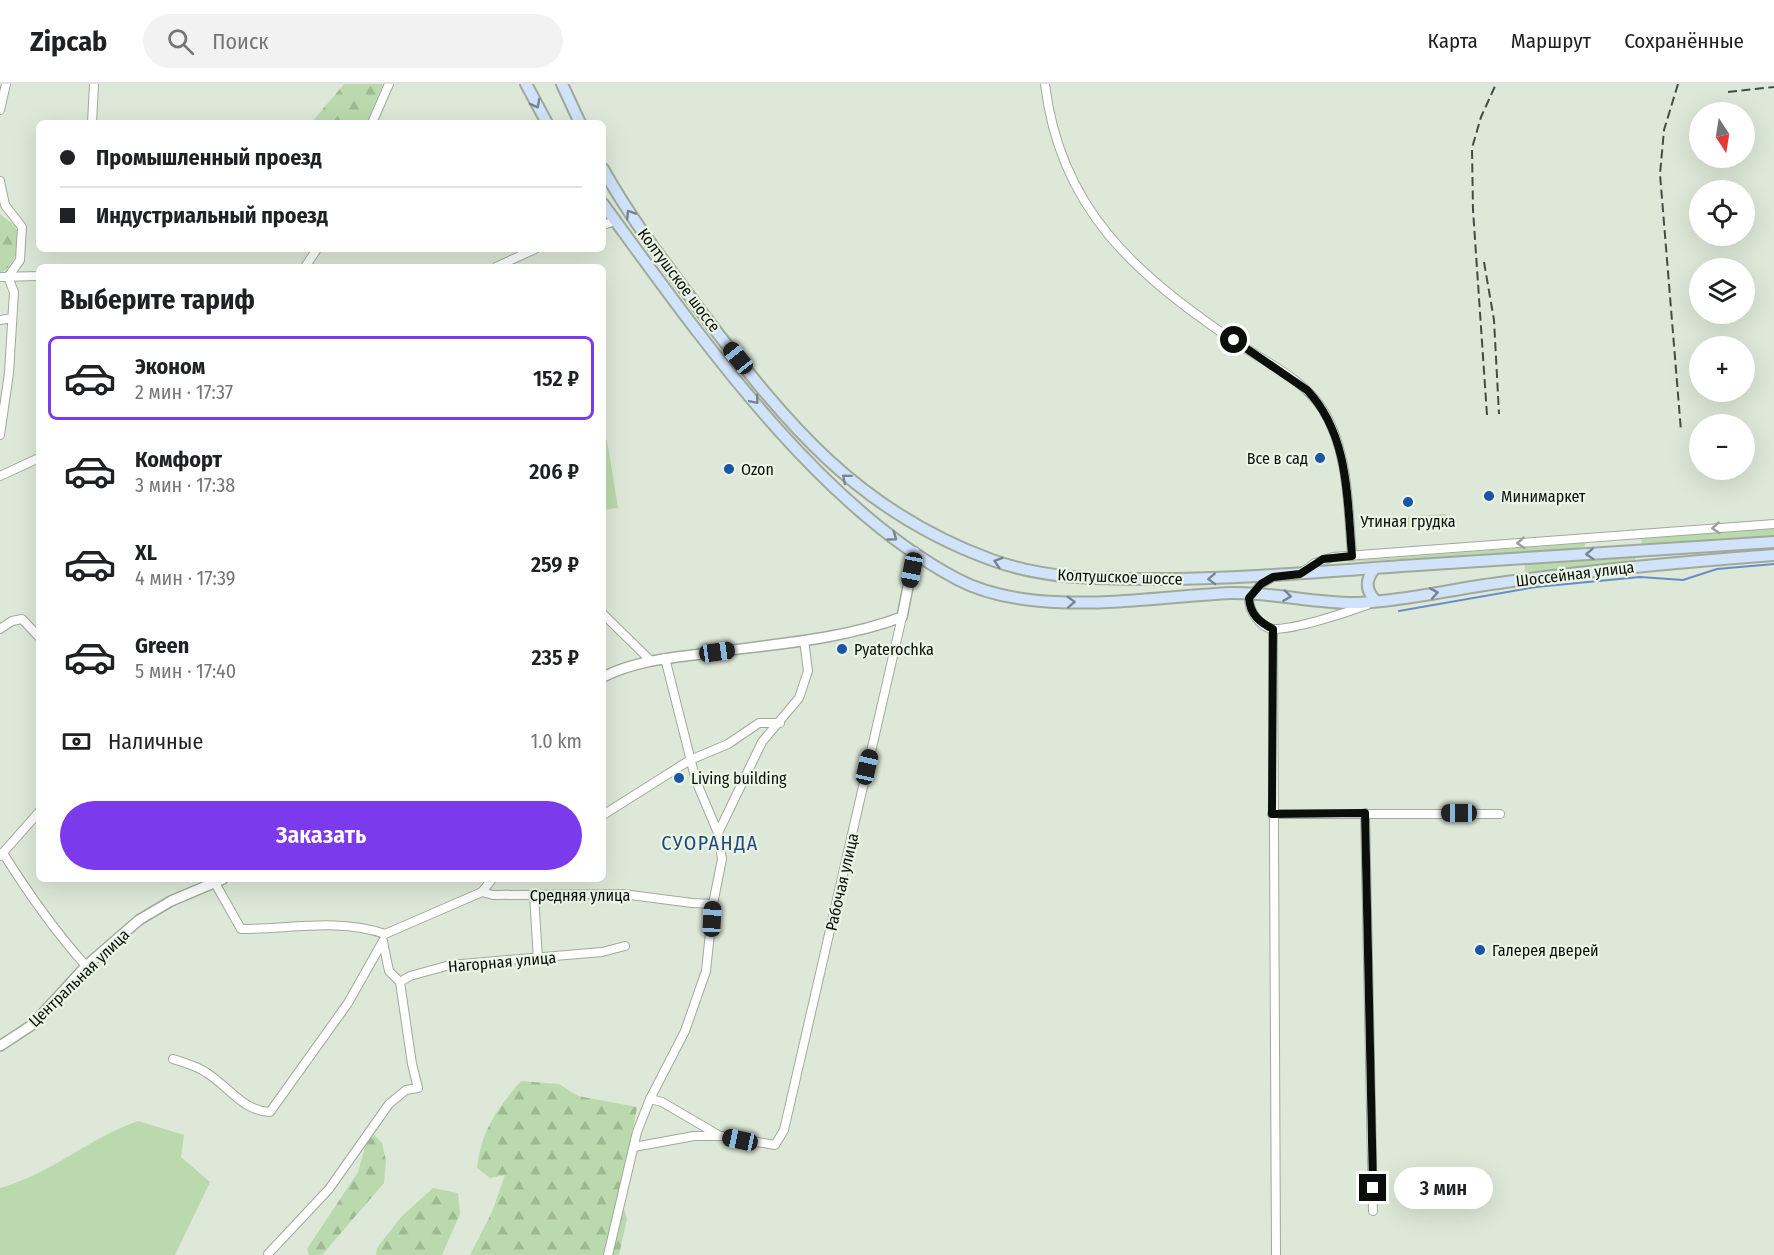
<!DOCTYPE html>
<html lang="ru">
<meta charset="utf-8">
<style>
body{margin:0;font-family:"Fira Sans Condensed",sans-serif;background:#f2f2f2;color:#202124;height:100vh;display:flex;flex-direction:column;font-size:22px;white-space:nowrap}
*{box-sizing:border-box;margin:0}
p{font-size:20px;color:#757577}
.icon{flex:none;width:33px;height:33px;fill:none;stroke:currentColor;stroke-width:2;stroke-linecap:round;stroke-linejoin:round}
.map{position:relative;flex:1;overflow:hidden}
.side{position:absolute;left:36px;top:180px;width:570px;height:618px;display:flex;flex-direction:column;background:#fff;border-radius:9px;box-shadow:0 6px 24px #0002}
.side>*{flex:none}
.top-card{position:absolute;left:36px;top:36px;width:570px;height:132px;border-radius:9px;box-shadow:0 6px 24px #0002;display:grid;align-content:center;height:132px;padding:0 24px;background:#fff}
.needle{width:39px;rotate:168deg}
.fabs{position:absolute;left:1689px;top:18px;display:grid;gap:12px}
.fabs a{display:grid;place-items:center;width:66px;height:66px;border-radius:50%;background:#fff;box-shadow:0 6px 24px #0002;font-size:30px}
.end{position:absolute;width:27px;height:27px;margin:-14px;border:8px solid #0b0f0a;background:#fff;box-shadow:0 0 0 3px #fff}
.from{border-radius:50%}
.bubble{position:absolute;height:42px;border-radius:21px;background:#fff;box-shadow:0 6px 24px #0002;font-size:20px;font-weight:600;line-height:42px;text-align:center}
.car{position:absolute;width:18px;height:36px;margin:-18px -9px;border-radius:8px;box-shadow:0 0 4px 2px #0007;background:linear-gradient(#222 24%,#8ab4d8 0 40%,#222 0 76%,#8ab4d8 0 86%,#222 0)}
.top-card b{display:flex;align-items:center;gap:21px;height:57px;font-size:22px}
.top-card b+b{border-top:2px solid #e0e0e0}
.top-card i{width:15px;height:15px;background:#202124}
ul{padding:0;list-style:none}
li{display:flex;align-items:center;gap:18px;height:84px;margin:0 12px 9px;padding:0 12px;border:3px solid transparent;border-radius:9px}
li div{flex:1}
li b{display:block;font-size:22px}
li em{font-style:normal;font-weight:600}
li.selected{border-color:#7c3aed}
li>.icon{width:54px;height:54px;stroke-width:1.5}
h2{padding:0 24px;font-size:27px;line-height:72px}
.pay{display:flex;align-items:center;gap:15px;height:66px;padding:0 24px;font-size:22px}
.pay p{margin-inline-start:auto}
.button{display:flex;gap:12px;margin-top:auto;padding:12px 24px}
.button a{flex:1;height:69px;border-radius:36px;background:#7c3aed;color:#fff;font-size:24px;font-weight:600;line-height:69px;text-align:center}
header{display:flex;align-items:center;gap:36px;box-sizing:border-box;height:84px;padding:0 30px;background:#fff;border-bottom:2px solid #e0e0e0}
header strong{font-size:28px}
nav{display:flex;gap:33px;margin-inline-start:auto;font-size:21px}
.search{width:420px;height:54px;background:#f2f2f2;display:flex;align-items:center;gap:15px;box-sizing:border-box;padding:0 21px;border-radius:33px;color:#757577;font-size:22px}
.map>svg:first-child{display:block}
.grass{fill:#bad9ac}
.forest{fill:url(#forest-firs)}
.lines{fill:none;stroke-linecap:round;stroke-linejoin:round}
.stream{stroke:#648dca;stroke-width:2}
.minor-casing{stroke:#a0aa9b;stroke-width:10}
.tertiary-casing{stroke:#a0aa9b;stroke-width:12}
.secondary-casing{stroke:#a0aa9b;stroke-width:14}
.minor{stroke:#fff;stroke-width:8}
.tertiary{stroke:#fff;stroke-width:9}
.secondary{stroke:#d1e2fb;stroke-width:10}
.rail{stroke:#464c44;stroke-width:2;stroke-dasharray:9 4.5;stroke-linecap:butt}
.oneway{stroke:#78838f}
.oneway2{stroke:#9d9f9d}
.route{stroke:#0b0f0a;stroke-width:8}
.poi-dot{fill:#1b55a7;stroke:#eaf5e5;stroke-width:2}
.labels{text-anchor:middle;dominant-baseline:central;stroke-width:4.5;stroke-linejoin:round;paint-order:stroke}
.street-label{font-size:16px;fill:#0b0f0a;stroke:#eaf5e5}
.poi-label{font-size:16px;fill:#0b0f0a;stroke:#eaf5e5;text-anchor:start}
.quarter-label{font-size:20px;letter-spacing:1.5px;fill:#23487e;stroke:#eaf5e5}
</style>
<header>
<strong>Zipcab</strong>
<div class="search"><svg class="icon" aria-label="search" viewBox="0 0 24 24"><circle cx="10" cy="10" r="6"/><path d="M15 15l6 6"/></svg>Поиск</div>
<nav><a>Карта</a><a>Маршрут</a><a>Сохранённые</a></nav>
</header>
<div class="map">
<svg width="1774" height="1171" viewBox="0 0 1774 1171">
<defs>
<pattern id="forest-firs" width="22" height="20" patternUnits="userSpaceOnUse" patternTransform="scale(1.5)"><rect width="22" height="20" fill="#bad9ac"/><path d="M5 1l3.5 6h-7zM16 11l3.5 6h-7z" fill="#9fb993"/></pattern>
</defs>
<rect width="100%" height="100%" fill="#dde8d8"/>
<g class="grass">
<path d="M607,356L618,424L603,426V357Z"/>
<path d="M1446,430L1447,440L1403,443V433Z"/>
<path d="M1774,444V453L1642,463L1641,454Z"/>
<path d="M1585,459V462L1565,467L1323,479Z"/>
<path d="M1635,473V477L1525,488V481Z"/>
<path d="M138,1037L184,1051L181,1073L210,1098L175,1171H0V1104C51,1090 89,1054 138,1037Z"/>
</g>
<g class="forest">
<path d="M344,0H383L367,39H311Z"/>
<path d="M0,130C4,134 12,138 15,143C24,156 14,184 0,189Z"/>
<path d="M521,997L559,1000L578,1012L637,1023L621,1114L627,1135L619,1171H470L492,1128L505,1091L490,1094L477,1084C481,1047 497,1025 521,997Z"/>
<path d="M374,1051L382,1059L386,1077L384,1099L322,1171H309L307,1165L358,1088L366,1060Z"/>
<path d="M433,1104L458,1109L460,1130L442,1171H376L377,1164L401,1133Z"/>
</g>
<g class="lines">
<path class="stream" d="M1399,527L1536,503L1640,493L1683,496L1717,485L1774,480"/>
<g class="minor-casing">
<g id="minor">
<path d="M1045,0C1060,126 1136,190 1234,257C1264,277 1304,295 1323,326C1349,368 1348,424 1352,472"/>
<path d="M0,26L6,0"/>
<path d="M92,39L94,0"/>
<path d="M372,39L389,0"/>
<path d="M0,97L5,121L22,143L20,176L8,193"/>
<path d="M603,141L615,137"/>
<path d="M305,183L317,165"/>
<path d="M496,183L535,165"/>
<path d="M0,193L39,192"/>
<path d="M0,236L12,234"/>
<path d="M0,351L9,289L14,208L8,193"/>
<path d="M0,392L39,374"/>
<path d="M1301,489L1315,479L1333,473L1774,440"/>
<path d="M1273,493L1261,500L1249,514C1249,527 1260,544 1274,545C1297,545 1345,529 1367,521"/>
<path d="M603,530L650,576"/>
<path d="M0,545L12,537L22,535L39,553"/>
<path d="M1273,545L1276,1171"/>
<path d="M665,574L696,697L718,749"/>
<path d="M1365,729L1373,1127"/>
<path d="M1272,730H1500"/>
<path d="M603,731L690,676L728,660L759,639H780"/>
<path d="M3,769C28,809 55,847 86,882"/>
<path d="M0,772L39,728"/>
<path d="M215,799L241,845C289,845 340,834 385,850L482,808L492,795"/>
<path d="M482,808L493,811L623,810L692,819L713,820"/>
<path d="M534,811L538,875"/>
<path d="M383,858L389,887L400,898L410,892L450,881L602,868L625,862"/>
<path d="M173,975C185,979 197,982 207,989C229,1003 243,1027 270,1028L348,919L383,857"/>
<path d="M650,1015L662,1018L720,1052"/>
<path d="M634,1063L694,1052H722L775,1061L784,1046L902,533"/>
<path d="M268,1170L329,1105L389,1020L406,1006L418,1004L412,980L400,898"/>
<path d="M608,1171L637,1048L650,1015L685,947L706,887L713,820L722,775L718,749L762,658L799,614L808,587L804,556"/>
</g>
</g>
<g class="tertiary-casing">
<g id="tertiary">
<path d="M603,593C637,576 671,574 709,569C773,560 841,556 902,533L915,468"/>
<path d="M0,962L32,941L86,882L139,836L171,817L223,795"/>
</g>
</g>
<g class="secondary-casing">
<g id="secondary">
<path d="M526,0L547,39"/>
<path d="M562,0L580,39"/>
<path d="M603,85C632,137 668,183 703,230C787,340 857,427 992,476C1044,495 1097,495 1152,495C1236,495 1319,488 1402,482C1526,473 1650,467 1774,458"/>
<path d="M603,120C697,248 815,420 957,495C1032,535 1148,513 1231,509C1273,508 1316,520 1358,519C1406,517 1452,505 1499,499C1590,486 1682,478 1774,471"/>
<path d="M1375,484C1365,496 1365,506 1376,517"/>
</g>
</g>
<use href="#minor" class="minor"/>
<use href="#tertiary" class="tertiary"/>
<use href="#secondary" class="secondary"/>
<g class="rail">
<path d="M1678,0L1664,46L1660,90L1681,347"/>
<path d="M1728,8L1774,3"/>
<path d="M1484,178L1494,236L1499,330"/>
<path d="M1487,331L1473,126L1472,64L1481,33L1496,0"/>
</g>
</g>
<defs><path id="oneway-chevron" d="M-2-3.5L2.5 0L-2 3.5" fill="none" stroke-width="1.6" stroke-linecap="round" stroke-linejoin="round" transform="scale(1.5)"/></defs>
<g class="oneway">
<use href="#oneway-chevron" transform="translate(536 20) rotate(62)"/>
<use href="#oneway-chevron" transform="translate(630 130) rotate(-123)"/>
<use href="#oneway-chevron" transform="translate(755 316) rotate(50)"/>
<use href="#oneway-chevron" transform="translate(846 394) rotate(-140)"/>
<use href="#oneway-chevron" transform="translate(893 453) rotate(36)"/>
<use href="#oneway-chevron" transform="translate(1590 470) rotate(177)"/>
<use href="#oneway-chevron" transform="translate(998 478) rotate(-162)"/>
<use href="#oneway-chevron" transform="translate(1212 495) rotate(178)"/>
<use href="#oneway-chevron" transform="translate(1434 509) rotate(-10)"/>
<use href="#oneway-chevron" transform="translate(1287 512) rotate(7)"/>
<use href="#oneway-chevron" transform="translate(1071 518) rotate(-2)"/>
</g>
<g class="oneway2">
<use href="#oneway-chevron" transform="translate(1716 444) rotate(176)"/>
<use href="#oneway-chevron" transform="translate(1521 459) rotate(176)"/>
</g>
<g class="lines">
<path class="route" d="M1234,256L1307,306C1349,350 1347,414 1352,472L1323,475L1300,490L1273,493L1261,500L1249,514C1250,530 1259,538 1273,545L1272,730L1365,729L1373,1104"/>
</g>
<g class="poi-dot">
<circle cx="1320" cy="374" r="6"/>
<circle cx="729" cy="385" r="6"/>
<circle cx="1489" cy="412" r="6"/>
<circle cx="1408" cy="418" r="6"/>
<circle cx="842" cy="565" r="6"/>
<circle cx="679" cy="694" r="6"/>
<circle cx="1480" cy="866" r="6"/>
</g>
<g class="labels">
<g class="street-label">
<text transform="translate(679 196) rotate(53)">Колтушское шоссе</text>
<text transform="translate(1575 490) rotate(-7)">Шоссейная улица</text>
<text transform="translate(1120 493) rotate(2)">Колтушское шоссе</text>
<text transform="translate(842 798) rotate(-77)">Рабочая улица</text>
<text x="580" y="811">Средняя улица</text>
<text transform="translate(502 878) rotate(-5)">Нагорная улица</text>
<text transform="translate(79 894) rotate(-44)">Центральная улица</text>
</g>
<g class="poi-label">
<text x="1308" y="374" text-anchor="end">Все в сад</text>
<text x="741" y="385">Ozon</text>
<text x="1501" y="412">Минимаркет</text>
<text x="1408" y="437" text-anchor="middle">Утиная грудка</text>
<text x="854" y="565">Pyaterochka</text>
<text x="691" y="694">Living building</text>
<text x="1492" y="866">Галерея дверей</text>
</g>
<g class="quarter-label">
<text x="710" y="759">СУОРАНДА</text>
</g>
</g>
</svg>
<div class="fabs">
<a><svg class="needle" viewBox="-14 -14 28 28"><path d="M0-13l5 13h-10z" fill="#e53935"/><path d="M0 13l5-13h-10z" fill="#757577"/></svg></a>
<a><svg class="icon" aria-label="locate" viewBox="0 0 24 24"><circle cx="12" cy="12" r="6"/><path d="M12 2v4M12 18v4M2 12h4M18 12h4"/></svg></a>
<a><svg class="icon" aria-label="layers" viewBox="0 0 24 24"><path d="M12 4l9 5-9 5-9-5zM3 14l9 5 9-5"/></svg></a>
<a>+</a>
<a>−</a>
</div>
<i class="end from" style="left:1234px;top:256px"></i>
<i class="end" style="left:1373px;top:1104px"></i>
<div class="bubble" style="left:1394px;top:1083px;width:99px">3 мин</div>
<i class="car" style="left:738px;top:274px;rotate:321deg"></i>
<i class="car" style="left:912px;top:486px;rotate:191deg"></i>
<i class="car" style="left:717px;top:568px;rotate:82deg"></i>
<i class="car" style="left:867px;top:683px;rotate:13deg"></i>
<i class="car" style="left:1459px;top:729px;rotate:270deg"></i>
<i class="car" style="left:712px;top:835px;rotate:3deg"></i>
<i class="car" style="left:740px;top:1056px;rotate:282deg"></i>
<div class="top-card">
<b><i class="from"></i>Промышленный проезд</b>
<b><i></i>Индустриальный проезд</b>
</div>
<section class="side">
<h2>Выберите тариф</h2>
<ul>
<li class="selected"><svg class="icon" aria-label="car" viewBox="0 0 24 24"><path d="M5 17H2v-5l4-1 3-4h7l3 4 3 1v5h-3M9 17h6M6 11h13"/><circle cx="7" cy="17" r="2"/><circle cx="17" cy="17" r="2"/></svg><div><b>Эконом</b><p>2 мин · 17:37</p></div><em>152 ₽</em></li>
<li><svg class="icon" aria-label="car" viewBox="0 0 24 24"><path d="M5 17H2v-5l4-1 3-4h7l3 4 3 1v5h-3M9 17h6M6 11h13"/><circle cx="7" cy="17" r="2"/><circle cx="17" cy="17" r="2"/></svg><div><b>Комфорт</b><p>3 мин · 17:38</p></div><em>206 ₽</em></li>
<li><svg class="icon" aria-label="car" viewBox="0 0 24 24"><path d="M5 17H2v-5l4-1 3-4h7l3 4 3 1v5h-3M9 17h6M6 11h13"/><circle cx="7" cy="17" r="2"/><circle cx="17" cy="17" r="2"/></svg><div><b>XL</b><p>4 мин · 17:39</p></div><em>259 ₽</em></li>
<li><svg class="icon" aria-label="car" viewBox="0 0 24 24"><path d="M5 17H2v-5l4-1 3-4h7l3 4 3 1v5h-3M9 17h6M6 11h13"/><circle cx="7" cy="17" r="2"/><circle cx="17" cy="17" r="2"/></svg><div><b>Green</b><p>5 мин · 17:40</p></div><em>235 ₽</em></li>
</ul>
<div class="pay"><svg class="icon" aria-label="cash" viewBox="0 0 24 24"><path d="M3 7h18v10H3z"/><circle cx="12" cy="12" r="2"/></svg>Наличные<p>1.0 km</p></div>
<div class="button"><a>Заказать</a></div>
</section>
</div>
